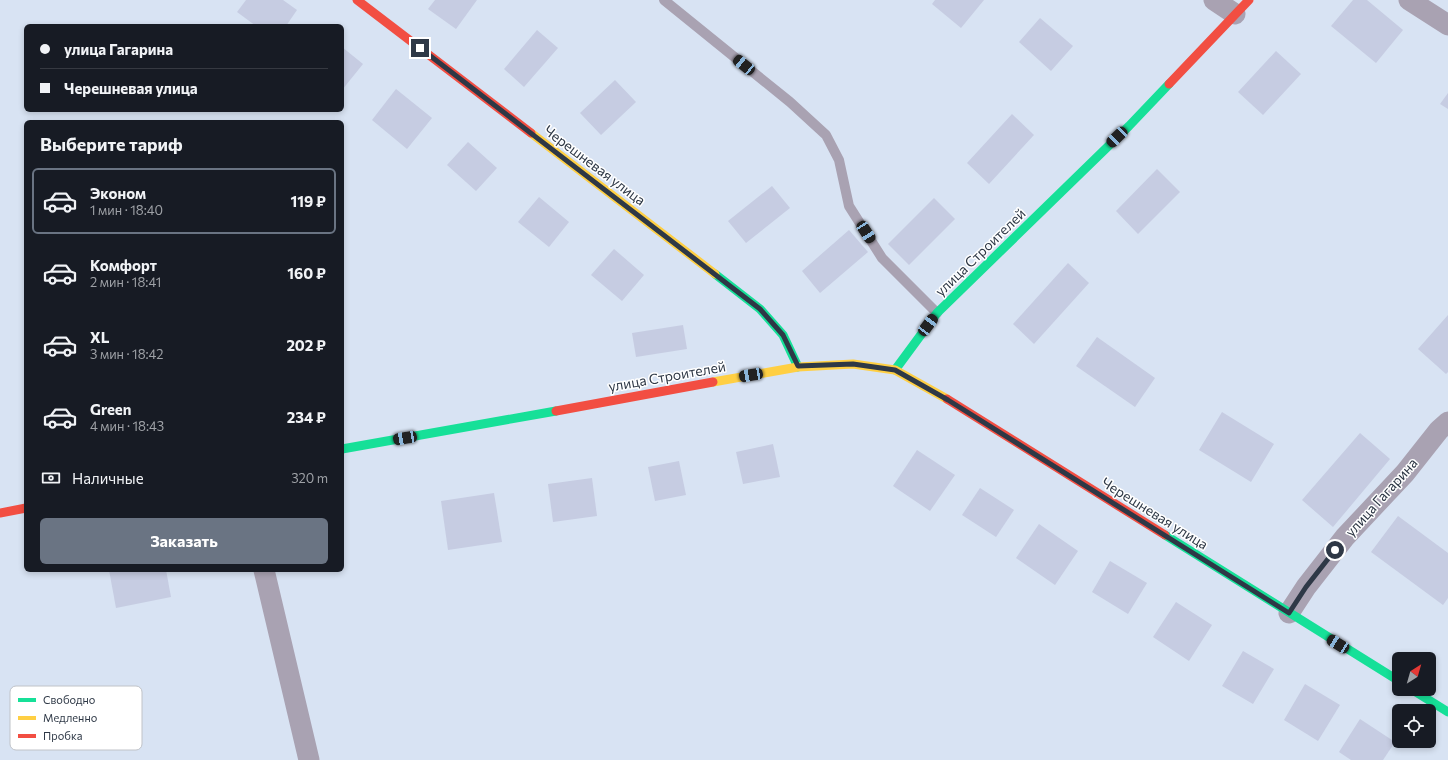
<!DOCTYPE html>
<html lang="ru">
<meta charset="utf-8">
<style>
body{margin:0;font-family:Commissioner,sans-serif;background:#242831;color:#f1f3f6;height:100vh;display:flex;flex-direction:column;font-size:15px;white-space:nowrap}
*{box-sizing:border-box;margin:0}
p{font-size:13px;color:#9ea1a6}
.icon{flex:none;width:22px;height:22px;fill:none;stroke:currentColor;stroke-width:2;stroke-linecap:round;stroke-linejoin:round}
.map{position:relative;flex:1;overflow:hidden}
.panel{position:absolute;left:24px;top:120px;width:320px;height:452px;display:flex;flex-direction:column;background:#171b24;border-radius:6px;box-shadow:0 2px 6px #0003}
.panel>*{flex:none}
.top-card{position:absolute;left:24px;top:24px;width:320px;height:88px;border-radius:6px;box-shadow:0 2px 6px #0003;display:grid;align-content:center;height:88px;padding:0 16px;background:#171b24}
.needle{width:26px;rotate:37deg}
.buttons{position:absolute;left:1392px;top:652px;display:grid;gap:8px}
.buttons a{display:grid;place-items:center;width:44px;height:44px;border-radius:6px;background:#171b24;box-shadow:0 2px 6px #0003;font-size:20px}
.end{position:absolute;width:18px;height:18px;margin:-9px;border:5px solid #2e3846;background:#fff;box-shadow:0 0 0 2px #fff}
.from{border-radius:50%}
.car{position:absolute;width:12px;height:24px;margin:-12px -6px;border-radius:5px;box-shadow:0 0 3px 1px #0007;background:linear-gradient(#222 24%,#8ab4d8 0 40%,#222 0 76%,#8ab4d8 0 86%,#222 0)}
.top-card b{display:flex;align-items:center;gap:14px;height:38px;font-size:15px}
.top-card b+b{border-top:1px solid #363941}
.top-card i{width:10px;height:10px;background:#f1f3f6}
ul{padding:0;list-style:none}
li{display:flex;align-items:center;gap:12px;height:66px;margin:0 8px 6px;padding:0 8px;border:2px solid transparent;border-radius:6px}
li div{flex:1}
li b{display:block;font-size:15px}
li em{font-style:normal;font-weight:700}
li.on{border-color:#6a7483}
li>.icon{width:36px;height:36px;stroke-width:1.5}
h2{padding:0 16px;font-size:18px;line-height:48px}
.pay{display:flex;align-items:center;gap:10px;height:44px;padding:0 16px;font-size:15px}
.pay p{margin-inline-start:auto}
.action{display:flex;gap:8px;margin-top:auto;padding:8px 16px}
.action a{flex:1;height:46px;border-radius:6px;background:#6a7483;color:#fff;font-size:16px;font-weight:700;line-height:46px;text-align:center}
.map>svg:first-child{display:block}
.building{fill:#c6cce2}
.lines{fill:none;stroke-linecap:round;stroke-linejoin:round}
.lane{stroke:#a9a2b2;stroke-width:10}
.street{stroke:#a9a2b2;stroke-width:21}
.fast{stroke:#16e098;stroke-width:9}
.slow{stroke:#ffcf43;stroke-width:9}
.jam{stroke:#f24e42;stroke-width:9}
.route{stroke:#2e3846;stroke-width:5}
.labels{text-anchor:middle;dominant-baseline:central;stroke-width:3;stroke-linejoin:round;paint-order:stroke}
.street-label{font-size:14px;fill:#2e3846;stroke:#fff}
.key{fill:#fff;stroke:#c0c3c8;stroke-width:1}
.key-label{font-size:11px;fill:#2e3846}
</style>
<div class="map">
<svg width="1448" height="760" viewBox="0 0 1448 760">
<rect width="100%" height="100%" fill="#d8e3f3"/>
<g class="building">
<path d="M246,0H283L297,10L286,26H256L237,12Z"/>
<path d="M435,0H477L456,29L428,9Z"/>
<path d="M935,0H984L961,28L932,4Z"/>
<path d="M1353,0H1367L1403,30L1376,63L1331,26Z"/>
<path d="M1040,18L1073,46L1051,71L1019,42Z"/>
<path d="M537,30L558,48L524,87L504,69Z"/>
<path d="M342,47L363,64L342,90Z"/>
<path d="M1276,51L1301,74L1263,115L1238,92Z"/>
<path d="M615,80L636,102L601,135L580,113Z"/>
<path d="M396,89L432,118L407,149L372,120Z"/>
<path d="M1448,93V109L1440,104Z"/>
<path d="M1012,114L1034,135L989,184L967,163Z"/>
<path d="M468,142L497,168L476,191L447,165Z"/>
<path d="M1157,169L1180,192L1138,234L1116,211Z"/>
<path d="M772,186L790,208L746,243L728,221Z"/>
<path d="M539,197L569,222L549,247L518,222Z"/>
<path d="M934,198L955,219L909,265L888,244Z"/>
<path d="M849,230L868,252L820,293L802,271Z"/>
<path d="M614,249L644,275L622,301L591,275Z"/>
<path d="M1068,263L1089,283L1034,344L1013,324Z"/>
<path d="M1448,315V372L1446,374L1418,349Z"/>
<path d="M683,325L687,349L636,357L632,333Z"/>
<path d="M1097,337L1155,378L1135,407L1076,366Z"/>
<path d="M1222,412L1274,444L1251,482L1199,450Z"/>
<path d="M1360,433L1390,459L1333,527L1302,500Z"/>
<path d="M773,444L780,477L743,484L736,452Z"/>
<path d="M917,450L955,475L930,511L893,486Z"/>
<path d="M679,461L686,495L655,501L648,467Z"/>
<path d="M592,478L597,516L553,522L548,484Z"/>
<path d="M980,488L1014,510L996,537L962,515Z"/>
<path d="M494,493L502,542L448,550L441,501Z"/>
<path d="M1398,516L1448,553V598L1443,605L1371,552Z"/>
<path d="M1039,524L1078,551L1055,585L1016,558Z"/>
<path d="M1110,561L1147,583L1128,614L1092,592Z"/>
<path d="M109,570H166L171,597L116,608Z"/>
<path d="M1176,602L1212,625L1189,661L1153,637Z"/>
<path d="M1243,651L1274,669L1253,704L1222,686Z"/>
<path d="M1305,684L1340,705L1318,741L1284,720Z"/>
<path d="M1360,719L1395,742L1383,760H1351L1339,752Z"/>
</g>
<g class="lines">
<path class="lane" d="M664,0L790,102L826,135L839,160L849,206L882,258L937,313"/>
<g class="street">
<path d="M1214,0L1235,14"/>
<path d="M1409,0L1448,25"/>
<path d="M264,570L309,760"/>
<path d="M1289,613L1306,587L1345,537L1405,473L1439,430L1448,422"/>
</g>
<g class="fast">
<path d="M715,274L760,309L783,335L798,367"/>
<path d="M895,370L937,313L1129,126L1169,84"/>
<path d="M342,449L556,411"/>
<path d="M1165,535L1399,681"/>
<path d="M1411,689L1448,712"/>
</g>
<g class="slow">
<path d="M531,133L715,274"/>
<path d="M713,382L798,367L853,364L895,370L947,399"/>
</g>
<g class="jam">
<path d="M357,0L531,133"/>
<path d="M1169,84L1249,0"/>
<path d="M947,399L1165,535"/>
<path d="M556,411L713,382"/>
<path d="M0,513L26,508"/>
</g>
</g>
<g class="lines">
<path class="route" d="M420,48L760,309L783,335L798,366L853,364L895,370L948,400L1289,613L1306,587L1335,550"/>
</g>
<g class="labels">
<g class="street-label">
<text transform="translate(595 165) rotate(37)">Черешневая улица</text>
<text transform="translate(980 252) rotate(-44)">улица Строителей</text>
<text transform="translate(667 376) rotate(-10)">улица Строителей</text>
<text transform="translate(1381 497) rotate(-48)">улица Гагарина</text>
<text transform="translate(1155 513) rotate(32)">Черешневая улица</text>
</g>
</g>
<rect x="10" y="686" width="132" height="64" rx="6" class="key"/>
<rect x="18" y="698" width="18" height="4" fill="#16e098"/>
<rect x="18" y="716" width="18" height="4" fill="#ffcf43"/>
<rect x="18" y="734" width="18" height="4" fill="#f24e42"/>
<g class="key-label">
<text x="43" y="704">Свободно</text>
<text x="43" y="722">Медленно</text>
<text x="43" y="740">Пробка</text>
</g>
</svg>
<div class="buttons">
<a><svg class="needle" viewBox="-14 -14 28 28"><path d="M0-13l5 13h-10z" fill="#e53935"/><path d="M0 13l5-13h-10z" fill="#9ea1a6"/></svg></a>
<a><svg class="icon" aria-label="locate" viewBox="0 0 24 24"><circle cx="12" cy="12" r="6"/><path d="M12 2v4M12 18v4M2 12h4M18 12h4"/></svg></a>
</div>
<i class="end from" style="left:1335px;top:550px"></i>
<i class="end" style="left:420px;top:48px"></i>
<i class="car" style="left:744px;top:65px;rotate:309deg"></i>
<i class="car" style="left:1117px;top:137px;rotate:226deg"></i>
<i class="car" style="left:866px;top:232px;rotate:147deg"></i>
<i class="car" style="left:928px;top:325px;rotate:37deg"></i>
<i class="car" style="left:751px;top:375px;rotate:260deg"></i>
<i class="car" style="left:405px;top:438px;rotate:260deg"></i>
<i class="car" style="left:1338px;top:644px;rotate:302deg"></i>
<div class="top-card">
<b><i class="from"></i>улица Гагарина</b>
<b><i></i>Черешневая улица</b>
</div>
<section class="panel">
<h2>Выберите тариф</h2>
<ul>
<li class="on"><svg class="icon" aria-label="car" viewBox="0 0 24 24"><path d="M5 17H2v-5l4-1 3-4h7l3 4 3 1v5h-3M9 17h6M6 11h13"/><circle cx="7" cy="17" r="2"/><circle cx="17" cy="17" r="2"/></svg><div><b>Эконом</b><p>1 мин · 18:40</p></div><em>119 ₽</em></li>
<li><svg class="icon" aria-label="car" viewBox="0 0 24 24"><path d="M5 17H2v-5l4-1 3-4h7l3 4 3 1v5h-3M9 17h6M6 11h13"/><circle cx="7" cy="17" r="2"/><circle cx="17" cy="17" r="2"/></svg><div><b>Комфорт</b><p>2 мин · 18:41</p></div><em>160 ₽</em></li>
<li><svg class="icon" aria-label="car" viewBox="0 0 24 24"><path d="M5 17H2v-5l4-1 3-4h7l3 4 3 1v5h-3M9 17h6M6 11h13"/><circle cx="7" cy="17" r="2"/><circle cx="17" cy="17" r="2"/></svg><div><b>XL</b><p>3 мин · 18:42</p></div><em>202 ₽</em></li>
<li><svg class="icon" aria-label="car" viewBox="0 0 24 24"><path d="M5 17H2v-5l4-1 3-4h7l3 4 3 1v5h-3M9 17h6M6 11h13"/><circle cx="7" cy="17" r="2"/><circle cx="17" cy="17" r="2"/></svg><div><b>Green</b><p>4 мин · 18:43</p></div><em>234 ₽</em></li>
</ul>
<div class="pay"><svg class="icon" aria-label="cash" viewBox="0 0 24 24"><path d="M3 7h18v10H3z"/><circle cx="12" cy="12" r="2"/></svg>Наличные<p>320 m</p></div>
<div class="action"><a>Заказать</a></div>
</section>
</div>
